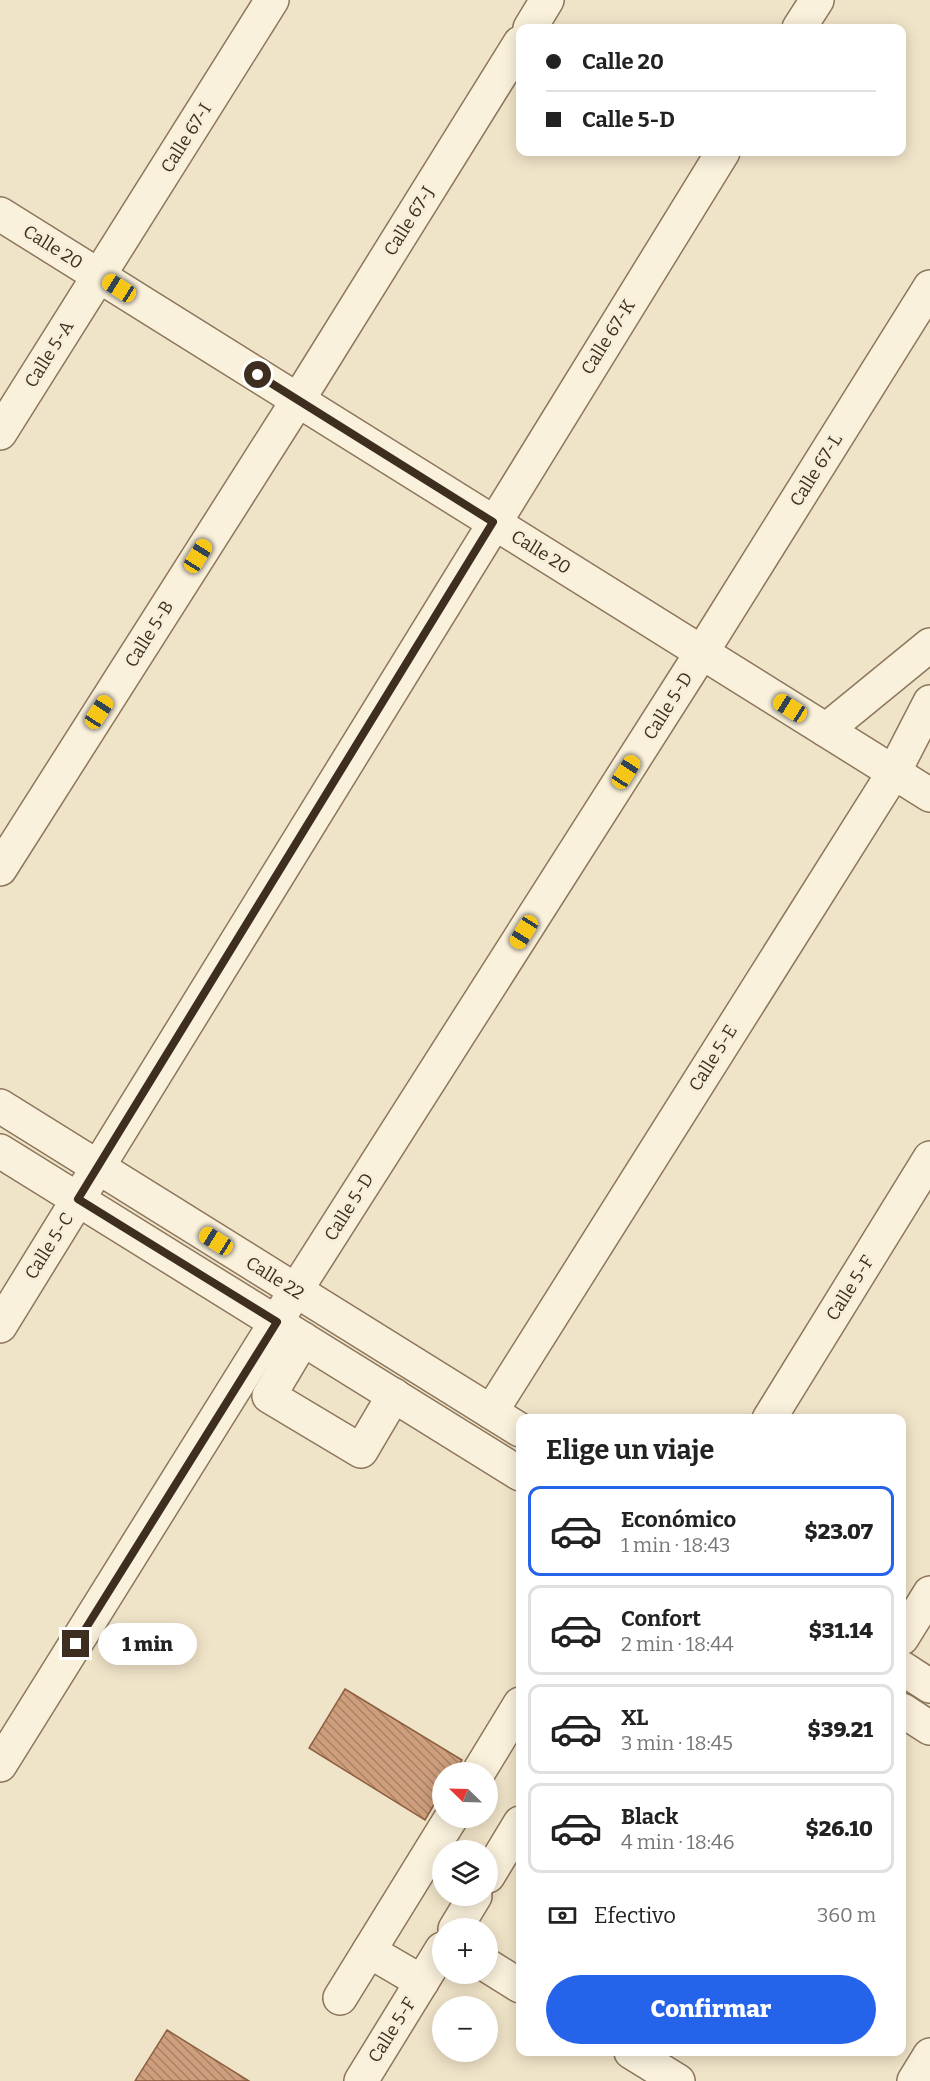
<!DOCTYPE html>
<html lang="es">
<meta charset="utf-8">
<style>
body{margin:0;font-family:Bitter,serif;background:#f2f2f2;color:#222;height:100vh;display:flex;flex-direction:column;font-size:22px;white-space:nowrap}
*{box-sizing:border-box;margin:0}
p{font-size:20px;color:#767676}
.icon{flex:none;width:33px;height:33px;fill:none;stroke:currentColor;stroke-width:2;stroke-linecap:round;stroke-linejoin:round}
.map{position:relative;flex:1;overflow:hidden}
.panel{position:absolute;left:516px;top:1414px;width:390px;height:642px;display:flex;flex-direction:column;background:#fff;border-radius:12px;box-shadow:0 3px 15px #0003}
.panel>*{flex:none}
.hud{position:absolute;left:516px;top:24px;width:390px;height:132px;border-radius:12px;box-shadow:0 3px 15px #0003;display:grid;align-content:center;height:132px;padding:0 30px;background:#fff}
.needle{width:39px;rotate:293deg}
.buttons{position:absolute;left:432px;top:1762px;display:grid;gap:12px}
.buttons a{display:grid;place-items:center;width:66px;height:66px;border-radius:50%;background:#fff;box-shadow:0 3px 15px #0003;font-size:30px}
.end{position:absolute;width:27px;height:27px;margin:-14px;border:8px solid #3d2e20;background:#fff;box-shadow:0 0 0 3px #fff}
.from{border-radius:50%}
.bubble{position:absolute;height:42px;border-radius:21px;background:#fff;box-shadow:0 3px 15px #0003;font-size:20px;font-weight:800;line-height:42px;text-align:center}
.car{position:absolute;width:18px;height:36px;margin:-18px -9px;border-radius:8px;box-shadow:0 0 4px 2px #0007;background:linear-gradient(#f5c518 24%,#345 0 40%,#f5c518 0 76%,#345 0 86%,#f5c518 0)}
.hud b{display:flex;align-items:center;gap:21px;height:57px;font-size:22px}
.hud b+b{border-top:2px solid #e0e0e0}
.hud i{width:15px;height:15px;background:#222}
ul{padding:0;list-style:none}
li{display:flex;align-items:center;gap:18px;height:90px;margin:0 12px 9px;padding:0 18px;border:3px solid #e0e0e0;border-radius:12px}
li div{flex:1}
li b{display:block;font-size:22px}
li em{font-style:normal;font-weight:800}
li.on{border-color:#2563eb}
li>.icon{width:54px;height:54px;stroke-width:1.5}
h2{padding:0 30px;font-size:27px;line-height:72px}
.pay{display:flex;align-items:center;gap:15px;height:66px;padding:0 30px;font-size:22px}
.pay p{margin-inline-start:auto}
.action{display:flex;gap:12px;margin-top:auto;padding:12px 30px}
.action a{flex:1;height:69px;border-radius:36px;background:#2563eb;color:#fff;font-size:24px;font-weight:800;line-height:69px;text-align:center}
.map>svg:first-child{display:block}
.building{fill:url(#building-back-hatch);stroke:#8d5f41;stroke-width:1.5}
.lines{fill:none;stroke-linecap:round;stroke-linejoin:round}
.minor-casing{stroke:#8d765c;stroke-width:36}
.minor{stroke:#faf1dc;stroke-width:33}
.route{stroke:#3d2e20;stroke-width:8}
.labels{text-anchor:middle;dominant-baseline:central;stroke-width:5;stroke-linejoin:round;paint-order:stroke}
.street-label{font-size:18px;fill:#3d2e20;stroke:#f7eed8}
</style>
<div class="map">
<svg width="930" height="2081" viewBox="0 0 930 2081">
<defs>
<pattern id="building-back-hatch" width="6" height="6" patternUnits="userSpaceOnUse" patternTransform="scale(1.5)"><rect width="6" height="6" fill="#cf9f7d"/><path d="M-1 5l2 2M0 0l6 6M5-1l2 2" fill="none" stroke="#a98266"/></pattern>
</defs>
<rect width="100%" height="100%" fill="#f0e4c8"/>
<g class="building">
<path d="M345,1689L462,1760L454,1773H442V1791L425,1820L309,1748Z"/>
<path d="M167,2030L249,2081H135Z"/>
</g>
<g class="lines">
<g class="minor-casing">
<g id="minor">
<path d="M530,28L547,0"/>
<path d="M799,28L817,0"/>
<path d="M0,214L930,795"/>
<path d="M0,433L272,0"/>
<path d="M826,730L930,645"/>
<path d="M0,869L298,400L520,43"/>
<path d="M0,1106L520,1430"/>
<path d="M0,1151L520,1474"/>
<path d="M0,1326L723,152"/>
<path d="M303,1339L269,1396L361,1451L394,1395"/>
<path d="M491,1412L894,772L930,702"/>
<path d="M769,1419L930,1158"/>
<path d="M902,1638L930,1593"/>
<path d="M902,1668L930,1686"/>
<path d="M902,1710L930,1728"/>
<path d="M0,1765L296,1290L702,652L930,287"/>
<path d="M478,1773L520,1704"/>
<path d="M488,1876L520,1823"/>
<path d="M455,1929L475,1896"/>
<path d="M369,1951L422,1982"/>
<path d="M488,1966L520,1986"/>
<path d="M340,1998L451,1818"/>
<path d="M631,2052L678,2081"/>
<path d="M361,2081L442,1949"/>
<path d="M914,2081L930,2055"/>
</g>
</g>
<use href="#minor" class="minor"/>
</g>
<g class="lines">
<path class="route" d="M76,1644L277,1322L78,1199L493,522L258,375"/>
</g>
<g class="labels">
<g class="street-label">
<text transform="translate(186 138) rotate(-58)">Calle 67-I</text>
<text transform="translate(409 221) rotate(-58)">Calle 67-J</text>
<text transform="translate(53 247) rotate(32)">Calle 20</text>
<text transform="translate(608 337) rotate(-58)">Calle 67-K</text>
<text transform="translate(49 354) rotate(-58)">Calle 5-A</text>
<text transform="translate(816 470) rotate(-58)">Calle 67-L</text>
<text transform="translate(541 552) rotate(32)">Calle 20</text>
<text transform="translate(149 634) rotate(-58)">Calle 5-B</text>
<text transform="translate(668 706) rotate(-58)">Calle 5-D</text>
<text transform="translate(713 1058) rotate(-58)">Calle 5-E</text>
<text transform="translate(349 1207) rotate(-58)">Calle 5-D</text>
<text transform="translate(49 1246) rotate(-58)">Calle 5-C</text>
<text transform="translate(275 1278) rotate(32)">Calle 22</text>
<text transform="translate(850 1288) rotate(-58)">Calle 5-F</text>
<text transform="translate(392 2030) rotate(-58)">Calle 5-F</text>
</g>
</g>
</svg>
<div class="buttons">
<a><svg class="needle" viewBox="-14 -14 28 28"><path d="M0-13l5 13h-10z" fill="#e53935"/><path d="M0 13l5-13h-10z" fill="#767676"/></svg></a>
<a><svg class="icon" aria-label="layers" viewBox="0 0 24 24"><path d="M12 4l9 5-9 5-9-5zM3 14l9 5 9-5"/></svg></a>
<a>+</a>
<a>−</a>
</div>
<i class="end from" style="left:258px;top:375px"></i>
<i class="end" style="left:76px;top:1644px"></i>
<div class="bubble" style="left:98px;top:1623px;width:99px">1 min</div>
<i class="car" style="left:119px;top:288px;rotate:302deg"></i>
<i class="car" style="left:198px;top:556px;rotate:32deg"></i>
<i class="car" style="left:790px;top:708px;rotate:302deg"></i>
<i class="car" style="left:99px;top:712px;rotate:33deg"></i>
<i class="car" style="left:626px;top:772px;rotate:33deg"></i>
<i class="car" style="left:524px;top:932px;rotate:212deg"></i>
<i class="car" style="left:216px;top:1241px;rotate:302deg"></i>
<div class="hud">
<b><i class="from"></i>Calle 20</b>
<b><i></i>Calle 5-D</b>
</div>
<section class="panel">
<h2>Elige un viaje</h2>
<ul>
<li class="on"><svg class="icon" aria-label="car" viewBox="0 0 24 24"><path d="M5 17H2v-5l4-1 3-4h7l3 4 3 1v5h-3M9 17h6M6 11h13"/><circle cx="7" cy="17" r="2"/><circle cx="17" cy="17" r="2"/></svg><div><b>Económico</b><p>1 min · 18:43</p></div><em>$23.07</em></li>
<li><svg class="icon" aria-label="car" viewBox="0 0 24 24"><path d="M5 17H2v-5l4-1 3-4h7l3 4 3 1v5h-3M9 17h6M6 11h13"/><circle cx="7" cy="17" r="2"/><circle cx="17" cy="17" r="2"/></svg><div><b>Confort</b><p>2 min · 18:44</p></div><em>$31.14</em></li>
<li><svg class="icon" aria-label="car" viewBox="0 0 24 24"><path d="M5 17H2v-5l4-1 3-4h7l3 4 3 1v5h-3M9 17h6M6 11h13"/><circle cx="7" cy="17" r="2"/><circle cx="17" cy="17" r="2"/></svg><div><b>XL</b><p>3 min · 18:45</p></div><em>$39.21</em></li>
<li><svg class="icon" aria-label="car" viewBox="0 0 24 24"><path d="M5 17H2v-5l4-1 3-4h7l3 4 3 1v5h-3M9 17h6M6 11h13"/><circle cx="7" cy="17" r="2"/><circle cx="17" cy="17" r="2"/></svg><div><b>Black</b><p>4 min · 18:46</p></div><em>$26.10</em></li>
</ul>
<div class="pay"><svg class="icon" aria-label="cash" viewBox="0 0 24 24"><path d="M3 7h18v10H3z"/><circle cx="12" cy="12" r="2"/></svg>Efectivo<p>360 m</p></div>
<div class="action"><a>Confirmar</a></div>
</section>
</div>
